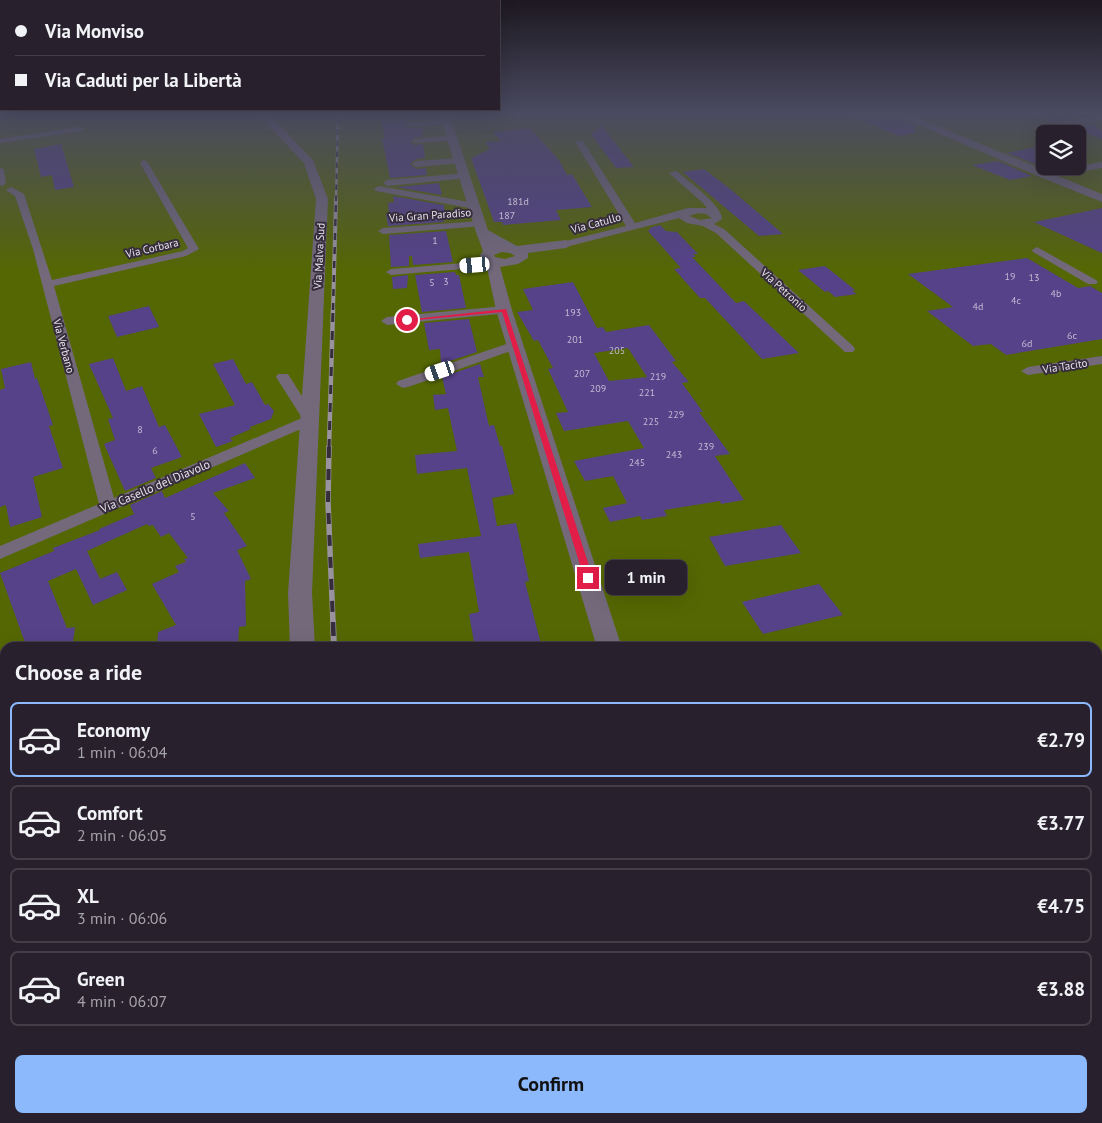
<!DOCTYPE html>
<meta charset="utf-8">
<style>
body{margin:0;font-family:"PT Sans",sans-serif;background:#342e39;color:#f1f3f6;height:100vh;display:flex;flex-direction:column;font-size:19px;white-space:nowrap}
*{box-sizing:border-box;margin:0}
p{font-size:16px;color:#a5a3aa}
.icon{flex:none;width:28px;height:28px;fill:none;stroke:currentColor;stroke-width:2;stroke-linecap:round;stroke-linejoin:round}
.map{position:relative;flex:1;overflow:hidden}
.side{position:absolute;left:0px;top:642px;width:1102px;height:481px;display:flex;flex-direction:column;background:#28212d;border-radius:15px 15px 0 0;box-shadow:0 5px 20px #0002,0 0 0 1px #443e49}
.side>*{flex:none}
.hud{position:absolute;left:0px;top:0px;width:500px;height:110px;box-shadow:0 5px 20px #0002,0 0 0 1px #443e49;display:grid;align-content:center;height:110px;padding:0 15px;background:#28212d}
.buttons{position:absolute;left:1036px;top:125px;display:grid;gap:10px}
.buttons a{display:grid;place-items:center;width:50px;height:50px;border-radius:8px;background:#28212d;box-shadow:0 5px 20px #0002,0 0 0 1px #443e49;font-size:25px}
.end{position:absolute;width:22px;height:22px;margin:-11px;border:6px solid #e11d48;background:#fff;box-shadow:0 0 0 2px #fff}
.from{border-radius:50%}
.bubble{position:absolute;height:35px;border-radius:8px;background:#28212d;box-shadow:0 5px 20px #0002,0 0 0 1px #443e49;font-size:16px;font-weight:700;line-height:35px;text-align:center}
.car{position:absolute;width:15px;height:30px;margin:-15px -8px;border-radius:6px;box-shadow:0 0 4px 1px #0007;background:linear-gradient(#fff 24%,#345 0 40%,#fff 0 76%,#345 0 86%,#fff 0)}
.hud b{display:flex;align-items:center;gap:18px;height:48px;font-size:19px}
.hud b+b{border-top:1px solid #443e49}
.hud i{width:12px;height:12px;background:#f1f3f6}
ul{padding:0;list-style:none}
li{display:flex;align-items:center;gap:15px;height:75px;margin:0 10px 8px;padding:0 5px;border:2px solid #443e49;border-radius:8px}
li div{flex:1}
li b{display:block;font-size:19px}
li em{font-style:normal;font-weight:700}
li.active{border-color:#8cb9fc}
li>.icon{width:45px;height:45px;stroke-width:1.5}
h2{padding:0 15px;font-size:22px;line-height:60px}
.primary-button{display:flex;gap:10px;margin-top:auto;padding:10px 15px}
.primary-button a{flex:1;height:58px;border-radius:8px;background:#8cb9fc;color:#111;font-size:20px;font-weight:700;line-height:58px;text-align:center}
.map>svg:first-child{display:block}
.forest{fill:#556703;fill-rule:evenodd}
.building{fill:#554289;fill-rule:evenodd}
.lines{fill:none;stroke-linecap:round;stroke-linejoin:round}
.minor{fill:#73697b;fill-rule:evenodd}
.tertiary{fill:#73697b;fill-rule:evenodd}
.rail-far5-casing{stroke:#99929f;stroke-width:2.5}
.rail-far4-casing{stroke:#99929f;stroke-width:4}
.rail-far3-casing{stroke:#99929f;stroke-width:4.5}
.rail-far2-casing{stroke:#99929f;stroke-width:5.5}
.rail-far1-casing{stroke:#99929f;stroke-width:6}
.rail-casing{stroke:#99929f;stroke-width:8}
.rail-far5{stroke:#352c3c;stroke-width:2;stroke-dasharray:5.5;stroke-linecap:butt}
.rail-far4{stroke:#352c3c;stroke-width:2.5;stroke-dasharray:7;stroke-linecap:butt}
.rail-far3{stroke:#352c3c;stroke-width:3;stroke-dasharray:9;stroke-linecap:butt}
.rail-far2{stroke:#352c3c;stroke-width:4;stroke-dasharray:11;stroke-linecap:butt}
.rail-far1{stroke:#352c3c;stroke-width:4.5;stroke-dasharray:14;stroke-linecap:butt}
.rail{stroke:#352c3c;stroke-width:5.5;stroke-dasharray:18;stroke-linecap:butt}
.route{fill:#e11d48}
.labels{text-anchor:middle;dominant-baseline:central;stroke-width:4;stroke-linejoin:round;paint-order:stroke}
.number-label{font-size:10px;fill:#c2bad3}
.far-street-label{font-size:11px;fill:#e7e2ec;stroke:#352c3c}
.street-label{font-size:12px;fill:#e7e2ec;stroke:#352c3c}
</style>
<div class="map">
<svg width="1102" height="1123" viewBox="0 0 1102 1123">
<rect width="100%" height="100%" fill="#352c3c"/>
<path class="forest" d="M0,113H1102V1123H0ZM1045,134H1078V166H1045ZM5,648H1098V1119H5Z"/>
<g class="building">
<path d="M846,113H890L915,125V133L899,136Z"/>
<path d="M1037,113H1077L1083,117L1054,122L1037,116Z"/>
<path d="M415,117L416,120H410L405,125L411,128L423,127L422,137H415L410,142L415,145L423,144L425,158L416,159L410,164L416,169L426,168L427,175L390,178L382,138H385L381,120Z"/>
<path d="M1092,124L1102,131V139L1070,127Z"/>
<path d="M602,126L634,167L616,168L591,134Z"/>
<path d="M530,128L559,160L567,175L572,174L592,207L556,210L561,220L503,225L502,222H494L471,158L490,149L485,142L501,141L493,132Z"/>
<path d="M61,144L74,187L55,190L52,175L41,177L34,149Z"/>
<path d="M1045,145V168L1007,153Z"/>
<path d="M998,161L1032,176L1010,180L972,165Z"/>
<path d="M704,169L729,188L783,234L759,236L683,172Z"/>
<path d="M439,183L442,195L396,187L429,184Z"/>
<path d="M393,196L444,205L446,220H443L444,222L388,226L386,213H389L388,203L394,202Z"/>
<path d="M1102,208V253L1034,222Z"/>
<path d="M660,225L666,231L677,232L698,254H693L696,257H692L736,303L744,301L799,353L762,359L705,298H700L674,269L681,268L648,231L652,227Z"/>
<path d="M446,231L453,262L413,265L412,256H409V266L391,267L389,235Z"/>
<path d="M1027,258L1078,288L1090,286L1102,293V339L1006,355L991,344L973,346L927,311L953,307L908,274Z"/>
<path d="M825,266L855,290L852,291L857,294L835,297L828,291L825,292L798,270Z"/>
<path d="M455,272L456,275H459L466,308L422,312L415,275Z"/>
<path d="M408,275L407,288L393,289L392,277Z"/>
<path d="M573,282L597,328L603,327L606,332L649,325L676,361L672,362L689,382L682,383L703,412H699L730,454L715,456L744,500L721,504L720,501L664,510L667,516L642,520L640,516L610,522L603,508L627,503L613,476L585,481L574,461L644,448L628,421L564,431L556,413L568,412L548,369L553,368L538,340L534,341L517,312L533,310L523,289ZM628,348L647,377L609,381L594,353Z"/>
<path d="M149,306L159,327L117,337L108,316Z"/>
<path d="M469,319L477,352L441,364L440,349L429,350L424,323Z"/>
<path d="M113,358L126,391L142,386L159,427L165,425L182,457L151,468L156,478L125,491L104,444L115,440L108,419L113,418L89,364Z"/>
<path d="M233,359L246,384L252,382L265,405L268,404L274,411L271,419L250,427L251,429L230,438L233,441L216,447L199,414L235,405L213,364Z"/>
<path d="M31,362L35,379L37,378L53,425L49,426L63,468L33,477L42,517L10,527L6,505L0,507V390L5,388L1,369Z"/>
<path d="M480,364L484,377H478L489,426L494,425L500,446H502L514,494L492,498L497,526L516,523L529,581L525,582L542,648H475L469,614L479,612L469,552L420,558L418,544L481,536L467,468L417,474L415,455L457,451L448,408L435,410L433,395L446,394L442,377Z"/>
<path d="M245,463L255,478L213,493L229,511L224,513L247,546L237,550L251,579L245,581L246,626L239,627L238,648H157L158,632L176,625L152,584L179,572L175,566L186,562L184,559L188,558L169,533L161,537L153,525L149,526L147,524L87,551L100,579L117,572L127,590L93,605L76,569L48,581L67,628L75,627L73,642L49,648H27L0,573L54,551L53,548L100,530L99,529L134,514L130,505L162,491L165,498Z"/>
<path d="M781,525L801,553L725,566L709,537Z"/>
<path d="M819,584L843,615L763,634L742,602Z"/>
</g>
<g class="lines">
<g class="minor">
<path d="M1102,116V120L1043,130L1039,128L1043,126Z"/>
<path d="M447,120H450V124L411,126L407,124L411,122Z"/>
<path d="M79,127L83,129L82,131L0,143V139Z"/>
<path d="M451,136H454V140L416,143L412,141L416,139Z"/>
<path d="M577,141H583L635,223L688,208H707L703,203L669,173L676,171C688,181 722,205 722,219L714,224L724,229L853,346L855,349L853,352H845L716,233L703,226L687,223L679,218L566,247L562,246L561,244L562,242L626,226L576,143ZM698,213L706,214L712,218L700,220L689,216Z"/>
<path d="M459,158L462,159V163L416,167L412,164L416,161Z"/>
<path d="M144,160L148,163L199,249L186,256L54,286L114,498L302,418L276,377L278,374H288L317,420L315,423L0,559V546L99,504L33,249L15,196L6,190L11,187L24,194L52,280L183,251L188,248L140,163Z"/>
<path d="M0,167L4,170L6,183L2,186L0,185Z"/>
<path d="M465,173L468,174V178L387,186L383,183L387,180Z"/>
<path d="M379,186L475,203L480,206L475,209L376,191L374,189Z"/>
<path d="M480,221L483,222V226L383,234L378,231L383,228Z"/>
<path d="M1037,247L1096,280L1098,282L1096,284H1088L1033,252L1032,250Z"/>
<path d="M492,258L497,261L496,263L475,268L391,275L386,272L391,269L475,262Z"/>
<path d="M504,306L510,310L508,313L387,325L381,321L387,317Z"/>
<path d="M515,341L519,342L521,345L519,348L408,387L403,388L396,384L398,381Z"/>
<path d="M1102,356V364L1028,375L1021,371L1028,367Z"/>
<path d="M0,653L5,655V699L0,700Z"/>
<path d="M1102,659V675L1098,676V660Z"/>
<path d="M5,896V922L0,923V897Z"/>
<path d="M1098,976L1102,978V1011L1098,1009Z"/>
</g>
<g class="tertiary">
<path d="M257,113H267L313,160L328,199L312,593L315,648H290L288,593L316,199L304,163Z"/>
<path d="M439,113H449L488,230L517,246L566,240L573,244L566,248L528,253V258L518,264L500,267L512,310L622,648H597L496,310L486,263L480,255L483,251L476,232ZM502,252L510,253L515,256L505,259L495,257L494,255Z"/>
<path d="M892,113H905L1047,171L1102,162V168L1058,176L1102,194V202L1040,177Z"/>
<rect x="314" y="1119" width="38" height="4"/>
<path d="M732,1119H770L771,1123H733Z"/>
</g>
<g class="rail-far5-casing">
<path id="rail-far5" d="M336,201L338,113"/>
</g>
<g class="rail-far4-casing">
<path id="rail-far4" d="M333,310L336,199"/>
</g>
<g class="rail-far3-casing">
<path id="rail-far3" d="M329,448L333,309"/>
</g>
<g class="rail-far2-casing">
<path id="rail-far2" d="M329,447L328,502L333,623"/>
</g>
<g class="rail-far1-casing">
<path id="rail-far1" d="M333,622L334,648"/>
</g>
<g class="rail-casing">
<path id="rail" d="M386,1119V1123"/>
</g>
<use href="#rail-far5" class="rail-far5"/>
<use href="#rail-far4" class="rail-far4"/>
<use href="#rail-far3" class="rail-far3"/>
<use href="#rail-far2" class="rail-far2"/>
<use href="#rail-far1" class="rail-far1"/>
<use href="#rail" class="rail"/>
</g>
<linearGradient id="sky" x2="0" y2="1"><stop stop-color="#1d1821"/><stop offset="0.42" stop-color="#4b4b61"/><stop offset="1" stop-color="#4b4b61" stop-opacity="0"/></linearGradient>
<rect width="1102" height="271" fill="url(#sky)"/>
<path class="route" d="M506,309L593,578L591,580L588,581L584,578L502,312L407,321L404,320Z"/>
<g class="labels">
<g class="number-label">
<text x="518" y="201">181d</text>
<text x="507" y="215">187</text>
<text x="435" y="240">1</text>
<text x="1010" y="276">19</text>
<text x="1034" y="277">13</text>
<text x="446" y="281">3</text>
<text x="432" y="282">5</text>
<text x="1056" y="293">4b</text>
<text x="1016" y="300">4c</text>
<text x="978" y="306">4d</text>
<text x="573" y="312">193</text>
<text x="1072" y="335">6c</text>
<text x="575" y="339">201</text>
<text x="1027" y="343">6d</text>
<text x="617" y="350">205</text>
<text x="582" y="373">207</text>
<text x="658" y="376">219</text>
<text x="598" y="388">209</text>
<text x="647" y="392">221</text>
<text x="676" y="414">229</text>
<text x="651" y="421">225</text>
<text x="140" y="429">8</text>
<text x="706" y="446">239</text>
<text x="155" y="450">6</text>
<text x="674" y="454">243</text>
<text x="637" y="462">245</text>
<text x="193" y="516">5</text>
</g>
<g class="far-street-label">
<text transform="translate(430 215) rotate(-4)">Via Gran Paradiso</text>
<text transform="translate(596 223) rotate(-15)">Via Catullo</text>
<text transform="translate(152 248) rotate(-13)">Via Corbara</text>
<text transform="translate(319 256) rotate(-87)">Via Malva Sud</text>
<text transform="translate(784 290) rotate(42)">Via Petronio</text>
<text transform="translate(64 346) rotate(75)">Via Verbano</text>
<text transform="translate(1065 366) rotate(-9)">Via Tacito</text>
</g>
<g class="street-label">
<text transform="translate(155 486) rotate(-23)">Via Casello del Diavolo</text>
</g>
</g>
</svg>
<div class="buttons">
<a><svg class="icon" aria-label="layers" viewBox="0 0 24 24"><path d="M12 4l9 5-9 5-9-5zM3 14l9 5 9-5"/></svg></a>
</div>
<i class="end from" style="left:407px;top:320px"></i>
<i class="end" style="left:588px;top:578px"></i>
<div class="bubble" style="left:605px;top:560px;width:82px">1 min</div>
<i class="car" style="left:475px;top:265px;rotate:265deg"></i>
<i class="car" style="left:440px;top:371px;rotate:251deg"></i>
<div class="hud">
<b><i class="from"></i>Via Monviso</b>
<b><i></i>Via Caduti per la Libertà</b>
</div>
<section class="side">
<h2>Choose a ride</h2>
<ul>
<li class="active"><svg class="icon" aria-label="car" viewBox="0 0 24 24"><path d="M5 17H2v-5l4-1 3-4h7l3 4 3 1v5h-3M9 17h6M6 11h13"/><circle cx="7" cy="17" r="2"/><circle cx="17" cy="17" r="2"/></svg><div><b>Economy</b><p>1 min · 06:04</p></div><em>€2.79</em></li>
<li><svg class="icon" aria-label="car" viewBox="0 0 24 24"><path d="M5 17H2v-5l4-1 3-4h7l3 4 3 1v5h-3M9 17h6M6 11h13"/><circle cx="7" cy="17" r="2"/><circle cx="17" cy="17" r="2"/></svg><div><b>Comfort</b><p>2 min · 06:05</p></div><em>€3.77</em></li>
<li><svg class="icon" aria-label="car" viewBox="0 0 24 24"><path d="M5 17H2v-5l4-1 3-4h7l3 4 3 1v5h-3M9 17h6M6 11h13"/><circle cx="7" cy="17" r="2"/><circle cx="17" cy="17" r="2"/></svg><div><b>XL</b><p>3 min · 06:06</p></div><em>€4.75</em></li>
<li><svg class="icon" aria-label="car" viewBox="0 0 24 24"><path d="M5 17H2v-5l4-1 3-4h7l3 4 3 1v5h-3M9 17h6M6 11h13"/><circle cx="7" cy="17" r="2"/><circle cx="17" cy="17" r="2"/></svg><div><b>Green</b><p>4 min · 06:07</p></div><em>€3.88</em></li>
</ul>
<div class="primary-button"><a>Confirm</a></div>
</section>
</div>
